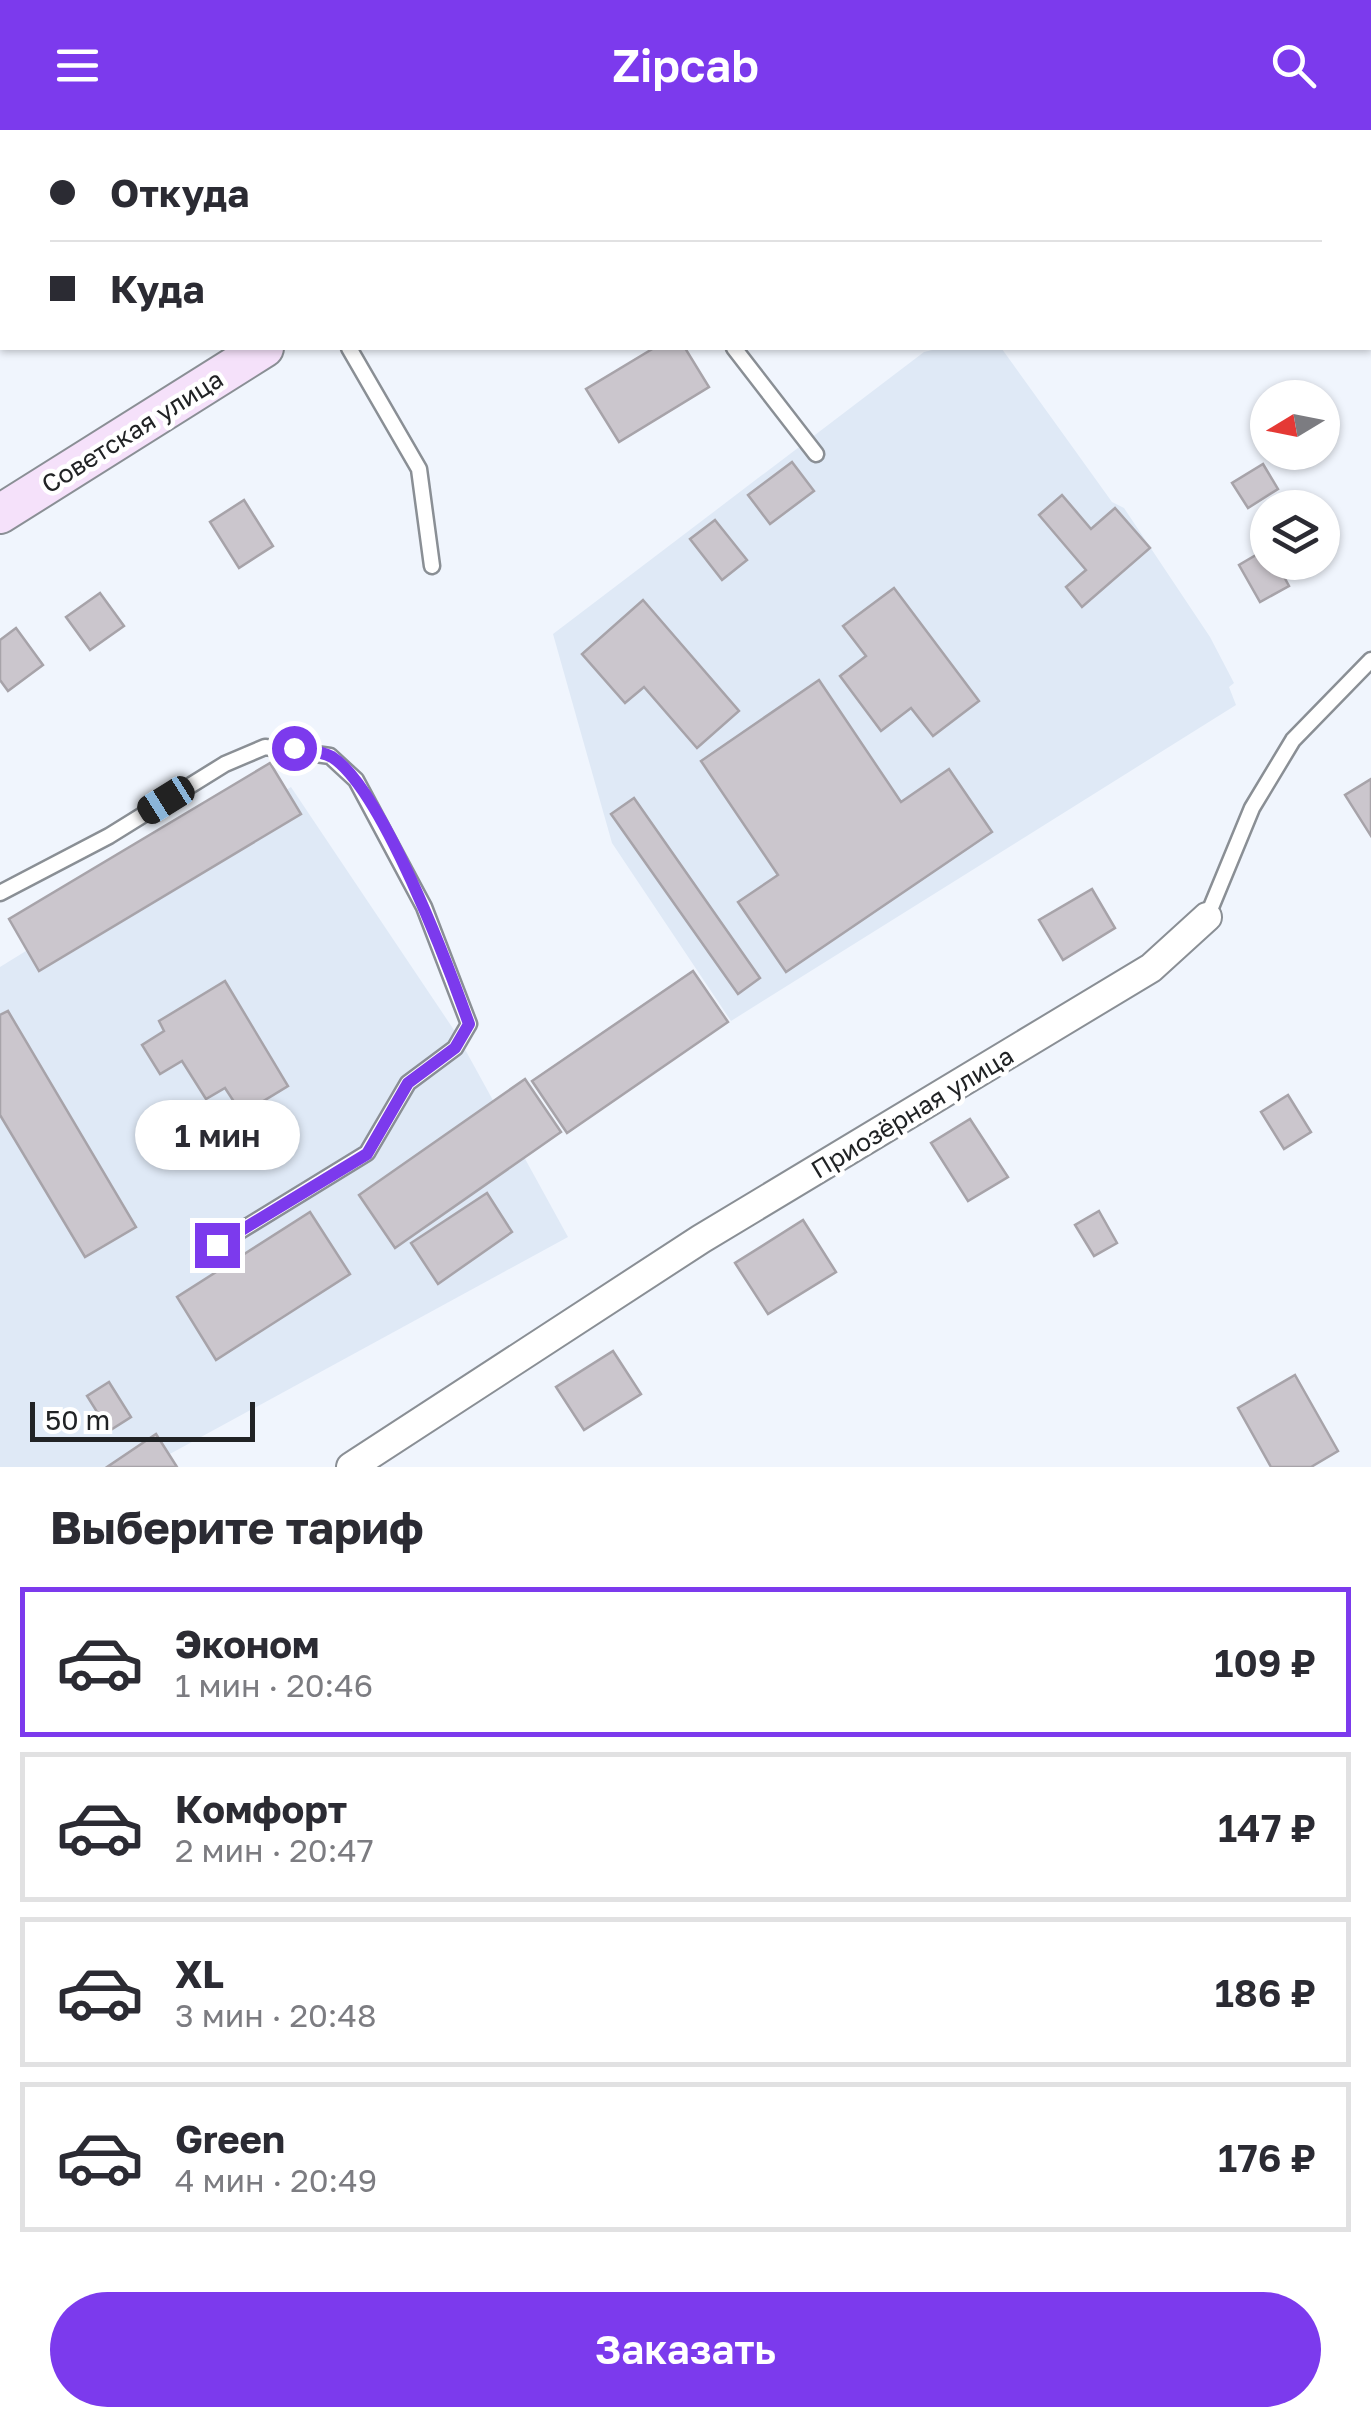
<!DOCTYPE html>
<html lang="ru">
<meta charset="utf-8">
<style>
body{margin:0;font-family:"Golos Text",sans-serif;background:#f7f7f7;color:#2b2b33;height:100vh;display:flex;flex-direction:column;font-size:38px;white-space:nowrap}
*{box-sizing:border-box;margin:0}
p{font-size:32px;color:#7c7c81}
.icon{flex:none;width:55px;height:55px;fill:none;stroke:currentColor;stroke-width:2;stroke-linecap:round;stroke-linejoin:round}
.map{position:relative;height:1337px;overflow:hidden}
.sheet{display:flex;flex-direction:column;background:#fff;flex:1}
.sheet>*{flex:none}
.guide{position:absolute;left:0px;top:0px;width:1372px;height:220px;box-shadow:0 2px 8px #0004;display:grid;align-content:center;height:220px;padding:0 50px;background:#fff}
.needle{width:65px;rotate:260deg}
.tools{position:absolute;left:1250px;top:250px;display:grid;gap:20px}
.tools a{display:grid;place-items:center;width:90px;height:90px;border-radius:50%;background:#fff;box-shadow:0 2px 8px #0004;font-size:50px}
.scale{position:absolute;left:30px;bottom:25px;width:225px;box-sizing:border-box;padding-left:10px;border:5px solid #212325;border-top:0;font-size:28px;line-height:35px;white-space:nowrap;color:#212325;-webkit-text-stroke:8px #fff;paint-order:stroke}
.end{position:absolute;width:45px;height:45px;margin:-22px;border:12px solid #7c3aed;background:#fff;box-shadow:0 0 0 5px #fff}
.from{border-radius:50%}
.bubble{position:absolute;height:70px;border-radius:35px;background:#fff;box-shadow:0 2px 8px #0004;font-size:32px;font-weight:600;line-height:70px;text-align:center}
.car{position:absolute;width:30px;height:60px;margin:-30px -15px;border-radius:12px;box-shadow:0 0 8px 2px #0007;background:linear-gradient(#222 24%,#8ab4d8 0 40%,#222 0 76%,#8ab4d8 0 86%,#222 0)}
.guide b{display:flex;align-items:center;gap:35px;height:95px;font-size:38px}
.guide b+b{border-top:2px solid #e1e1e2}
.guide i{width:25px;height:25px;background:#2b2b33}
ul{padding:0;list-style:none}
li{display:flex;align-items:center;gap:30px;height:150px;margin:0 20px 15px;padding:0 30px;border:5px solid #e1e1e2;border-radius:0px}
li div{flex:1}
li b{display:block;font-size:38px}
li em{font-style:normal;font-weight:600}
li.current{border-color:#7c3aed}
li>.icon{width:90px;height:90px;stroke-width:1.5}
h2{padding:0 50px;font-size:45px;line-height:120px}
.action{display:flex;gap:20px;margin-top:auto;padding:20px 50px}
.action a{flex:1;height:115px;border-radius:60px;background:#7c3aed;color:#fff;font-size:40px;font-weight:600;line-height:115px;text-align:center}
header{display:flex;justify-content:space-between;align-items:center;height:130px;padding:0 50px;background:#7c3aed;color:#fff;font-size:45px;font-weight:600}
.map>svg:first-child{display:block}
.built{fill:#dfe9f6}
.building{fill:#cbc6cd;stroke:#a7a3a9;stroke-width:2.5}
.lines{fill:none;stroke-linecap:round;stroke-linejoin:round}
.lane-casing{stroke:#8a8f95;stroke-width:19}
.street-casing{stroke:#8a8f95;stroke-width:32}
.secondary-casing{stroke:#8a8f95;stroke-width:42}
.lane{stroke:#fff;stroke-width:14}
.street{stroke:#fff;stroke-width:28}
.secondary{stroke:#f5e1fa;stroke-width:38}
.route{stroke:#7c3aed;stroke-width:12}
.labels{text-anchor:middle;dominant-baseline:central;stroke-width:9;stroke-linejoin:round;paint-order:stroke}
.street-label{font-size:25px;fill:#212325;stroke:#fff}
</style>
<header><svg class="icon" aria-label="menu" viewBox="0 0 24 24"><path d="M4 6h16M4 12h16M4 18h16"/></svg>Zipcab<svg class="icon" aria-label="search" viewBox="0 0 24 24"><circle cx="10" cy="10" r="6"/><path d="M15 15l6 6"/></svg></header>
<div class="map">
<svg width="1371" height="1337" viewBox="0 0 1371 1337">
<rect width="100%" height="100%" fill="#f0f5fd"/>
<g class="built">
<path d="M0,0H331L2,2V80Z"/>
<path d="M940,218L1002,219L1112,372L1124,378L1210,507L1234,553L1229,557L1236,575L731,891L612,713L553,504L924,222Z"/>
<path d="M291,657L456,903L568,1107L146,1337H0V837Z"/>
</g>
<g class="building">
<path d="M654,218H685L709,257L619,312L586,259Z"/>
<path d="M792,332L814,361L770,394L748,365Z"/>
<path d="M1263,334L1278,359L1248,378L1232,353Z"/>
<path d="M1062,365L1091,399L1115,378L1150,418L1082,477L1066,457L1086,440L1039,385Z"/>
<path d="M244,370L273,416L239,438L210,392Z"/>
<path d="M715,390L747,430L722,450L690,409Z"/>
<path d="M1268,418V432H1276L1289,456L1260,472L1239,435Z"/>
<path d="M894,458L979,571L933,606L911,578L881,601L840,546L866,526L843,496Z"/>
<path d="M100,463L124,496L90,520L66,487Z"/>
<path d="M643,470L739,581L697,618L644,557L625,573L582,524Z"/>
<path d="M16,498L43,535L8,561L0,550V510Z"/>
<path d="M819,550L901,672L949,639L992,702L786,842L738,772L778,745L701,631Z"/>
<path d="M270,633L301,684L39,841L9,789Z"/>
<path d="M1371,649V706L1345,665Z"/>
<path d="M634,668L760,848L738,864L611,684Z"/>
<path d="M1092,759L1115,798L1063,830L1039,790Z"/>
<path d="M693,841L728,892L567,1003L532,951Z"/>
<path d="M225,851L288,956L242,984L225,958L206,969L182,931L160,944L142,915L164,901L159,891Z"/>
<path d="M8,881L136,1097L85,1127L0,985V885Z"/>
<path d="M525,949L561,1002L395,1118L359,1065Z"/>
<path d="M1288,965L1311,1002L1284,1019L1261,982Z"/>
<path d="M970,989L1008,1047L968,1071L931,1013Z"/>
<path d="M487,1063L512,1102L438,1154L411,1113Z"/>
<path d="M1099,1081L1117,1113L1094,1126L1075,1095Z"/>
<path d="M310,1082L350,1144L216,1230L177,1167Z"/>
<path d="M803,1090L836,1142L768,1184L735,1133Z"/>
<path d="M613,1221L641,1264L584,1300L556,1257Z"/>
<path d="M1295,1245L1338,1321L1311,1337H1271L1238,1278Z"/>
<path d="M109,1252L131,1287L109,1301L87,1266Z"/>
<path d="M156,1304L177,1337H107Z"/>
</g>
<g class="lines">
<g class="lane-casing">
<g id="lane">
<path d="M349,218L419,339L432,436"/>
<path d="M734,218L816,324"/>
<path d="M0,763L109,706L225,634L265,617L330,626L356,650L424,777L469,894L455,918L408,953L367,1023L217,1115"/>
<path d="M1207,787L1252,678L1293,610L1371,530"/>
</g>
</g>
<g class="street-casing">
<path id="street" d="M351,1337L701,1109L1151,838L1207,787"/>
</g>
<g class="secondary-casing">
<g id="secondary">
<path d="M608,2L612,0"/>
<path d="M0,384L264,218"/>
</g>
</g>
<use href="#lane" class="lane"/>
<use href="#street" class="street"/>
<use href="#secondary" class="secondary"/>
</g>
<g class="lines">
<path class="route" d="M217,1115L367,1024L408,953L455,918L469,894C448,835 382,659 332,627C322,621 306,620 294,618"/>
</g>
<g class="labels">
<g class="street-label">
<text transform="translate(132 301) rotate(-32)">Советская улица</text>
<text transform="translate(912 982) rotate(-31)">Приозёрная улица</text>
</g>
</g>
</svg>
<div class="tools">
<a><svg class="needle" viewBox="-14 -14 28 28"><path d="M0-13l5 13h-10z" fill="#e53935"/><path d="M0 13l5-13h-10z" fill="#7c7c81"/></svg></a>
<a><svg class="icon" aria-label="layers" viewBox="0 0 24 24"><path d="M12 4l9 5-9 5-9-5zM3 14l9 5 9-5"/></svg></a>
</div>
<div class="scale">50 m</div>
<i class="end from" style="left:294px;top:618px"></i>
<i class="end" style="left:217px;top:1115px"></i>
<div class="bubble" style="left:135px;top:970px;width:165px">1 мин</div>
<i class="car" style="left:166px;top:670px;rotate:238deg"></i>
<div class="guide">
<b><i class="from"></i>Откуда</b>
<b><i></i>Куда</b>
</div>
</div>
<section class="sheet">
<h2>Выберите тариф</h2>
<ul>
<li class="current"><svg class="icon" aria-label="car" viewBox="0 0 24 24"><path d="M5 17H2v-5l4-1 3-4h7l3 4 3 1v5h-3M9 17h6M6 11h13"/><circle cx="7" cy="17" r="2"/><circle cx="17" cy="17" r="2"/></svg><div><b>Эконом</b><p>1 мин · 20:46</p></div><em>109 ₽</em></li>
<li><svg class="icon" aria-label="car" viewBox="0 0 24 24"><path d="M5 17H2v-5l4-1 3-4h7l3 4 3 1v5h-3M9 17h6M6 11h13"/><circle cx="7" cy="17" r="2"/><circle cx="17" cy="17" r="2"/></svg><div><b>Комфорт</b><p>2 мин · 20:47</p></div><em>147 ₽</em></li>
<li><svg class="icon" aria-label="car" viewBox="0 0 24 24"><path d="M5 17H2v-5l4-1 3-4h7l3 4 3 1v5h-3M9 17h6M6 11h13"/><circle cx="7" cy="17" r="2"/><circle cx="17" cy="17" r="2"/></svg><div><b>XL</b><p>3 мин · 20:48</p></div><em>186 ₽</em></li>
<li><svg class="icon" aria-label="car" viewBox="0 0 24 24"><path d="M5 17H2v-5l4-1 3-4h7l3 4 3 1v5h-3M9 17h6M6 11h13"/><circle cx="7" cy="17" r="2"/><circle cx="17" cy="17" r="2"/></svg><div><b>Green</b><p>4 мин · 20:49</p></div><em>176 ₽</em></li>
</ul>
<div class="action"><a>Заказать</a></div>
</section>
